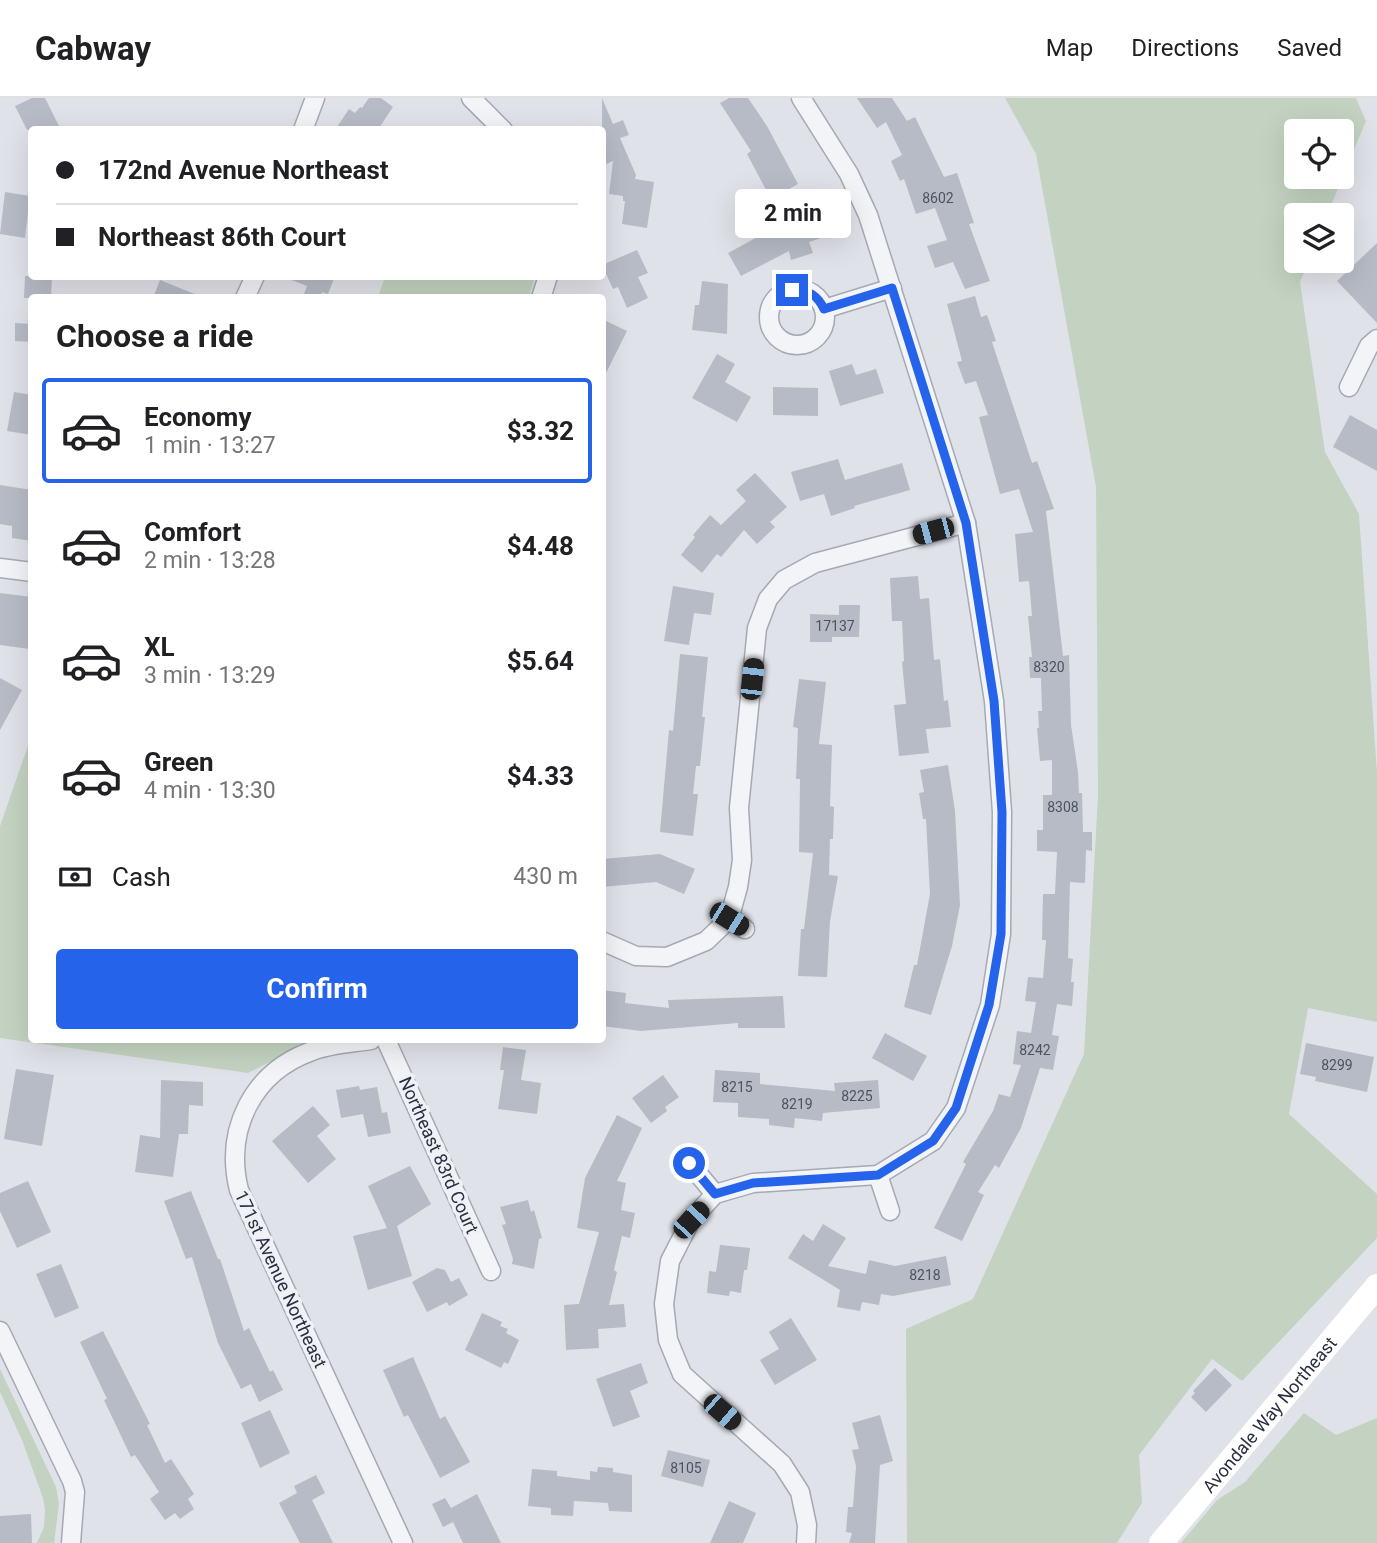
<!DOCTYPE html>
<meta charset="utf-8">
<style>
body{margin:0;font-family:Roboto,sans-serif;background:#f6f6f6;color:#202124;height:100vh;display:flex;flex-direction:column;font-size:26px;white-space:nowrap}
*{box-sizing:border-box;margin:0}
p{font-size:23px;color:#757577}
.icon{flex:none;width:38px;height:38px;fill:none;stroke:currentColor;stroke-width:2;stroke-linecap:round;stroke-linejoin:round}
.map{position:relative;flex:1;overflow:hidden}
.drawer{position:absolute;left:28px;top:196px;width:578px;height:749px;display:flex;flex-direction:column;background:#fff;border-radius:7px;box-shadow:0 7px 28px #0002}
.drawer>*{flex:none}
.hud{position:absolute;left:28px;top:28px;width:578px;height:154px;border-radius:7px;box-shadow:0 7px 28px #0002;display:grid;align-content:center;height:154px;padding:0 28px;background:#fff}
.controls{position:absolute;left:1284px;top:21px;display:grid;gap:14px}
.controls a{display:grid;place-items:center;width:70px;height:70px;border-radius:7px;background:#fff;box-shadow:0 7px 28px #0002;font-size:35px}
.end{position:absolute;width:32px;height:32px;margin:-16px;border:9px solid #2563eb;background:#fff;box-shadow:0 0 0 4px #fff}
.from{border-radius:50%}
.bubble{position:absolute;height:49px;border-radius:7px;background:#fff;box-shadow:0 7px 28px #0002;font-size:23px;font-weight:700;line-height:49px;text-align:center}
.car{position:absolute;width:21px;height:42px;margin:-21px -10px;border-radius:9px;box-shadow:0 0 5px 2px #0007;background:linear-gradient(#222 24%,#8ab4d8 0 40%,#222 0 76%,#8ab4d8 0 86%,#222 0)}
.hud b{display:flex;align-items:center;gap:24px;height:66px;font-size:26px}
.hud b+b{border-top:2px solid #e0e0e0}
.hud i{width:18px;height:18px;background:#202124}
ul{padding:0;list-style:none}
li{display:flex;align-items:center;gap:21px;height:105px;margin:0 14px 10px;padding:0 14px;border:4px solid transparent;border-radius:7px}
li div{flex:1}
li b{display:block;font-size:26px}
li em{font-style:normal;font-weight:700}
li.active{border-color:#2563eb}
li>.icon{width:63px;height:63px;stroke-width:1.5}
h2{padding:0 28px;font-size:32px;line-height:84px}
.pay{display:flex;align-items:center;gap:18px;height:77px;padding:0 28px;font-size:26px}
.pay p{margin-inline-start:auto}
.cta{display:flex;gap:14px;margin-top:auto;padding:14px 28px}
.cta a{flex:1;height:80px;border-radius:7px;background:#2563eb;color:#fff;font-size:28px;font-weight:700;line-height:80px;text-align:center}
header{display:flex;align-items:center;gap:42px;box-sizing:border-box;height:98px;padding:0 35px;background:#fff;border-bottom:2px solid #e0e0e0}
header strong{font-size:33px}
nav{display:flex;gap:38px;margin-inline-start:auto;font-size:24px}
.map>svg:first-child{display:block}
.green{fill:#c4d3c1;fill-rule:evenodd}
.building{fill:#b7bbc5}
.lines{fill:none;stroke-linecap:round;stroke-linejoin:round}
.street-casing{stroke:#a5a9b3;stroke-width:21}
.street{stroke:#f2f4f7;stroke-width:18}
.secondary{stroke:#fff;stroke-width:24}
.route{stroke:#2563eb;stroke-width:9}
.labels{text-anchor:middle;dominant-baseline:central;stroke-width:7;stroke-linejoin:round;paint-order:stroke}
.number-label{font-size:14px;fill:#4c5261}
.street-label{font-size:18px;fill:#292f40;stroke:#eff1f6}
</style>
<header>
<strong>Cabway</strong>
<nav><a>Map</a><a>Directions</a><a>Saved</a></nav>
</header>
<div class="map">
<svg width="1377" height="1445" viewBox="0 0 1377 1445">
<rect width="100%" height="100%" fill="#e0e2e9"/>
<g class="green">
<path d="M1005,0H1356L1366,23L1327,117H1297V163H1309L1300,184L1325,354L1359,416L1377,675V924L1308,910L1289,1016L1377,1096V1140L1242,1283L1212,1261L1139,1357L1142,1405L1117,1445H907L906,1231L973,1201L1084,956L1098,696L1096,389L1036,56ZM1297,33H1342V79H1297Z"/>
<path d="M385,179V178L535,179L529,199H378Z"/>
<path d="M31,639L32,942H313L248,975L0,940V728Z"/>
<path d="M0,1271L56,1389L59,1406L54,1445H37L44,1429L45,1412L43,1400L22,1342L0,1294Z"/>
<path d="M1304,1315L1336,1337L1377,1320V1445H1181L1217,1402L1245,1384Z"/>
</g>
<g class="building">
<path d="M32,0H45L61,32H27L15,8Z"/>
<path d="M369,0H381L393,9L379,30L381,32H335L349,11L355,15L360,9L362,10Z"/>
<path d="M602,0L613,26L623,22L629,37L620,40L636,77L635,81L654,84L647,130L622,126L625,103H623V98L609,96L613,63L602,68Z"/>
<path d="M729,0H748L767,28L798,86L771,101L747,56L751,53L720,5Z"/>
<path d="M857,0H892L907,23L915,19L944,79L957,75L974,125L969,126L990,183L965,191L953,164L935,170L927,148L947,142L935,110L916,116L904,81L900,83L891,63L902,57L886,24L877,30Z"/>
<path d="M5,94L30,98L25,140L0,136Z"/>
<path d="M825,111L834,136L809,144L813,155L791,162L789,153L741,178L728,155L780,127V125Z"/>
<path d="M1377,145V225L1337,183Z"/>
<path d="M637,152L648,175L638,179L648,200L627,210L618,189L613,191L602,167Z"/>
<path d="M25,178H52L51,200H24Z"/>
<path d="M286,178H335L328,196L322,194L320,200L304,196L307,188L286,180Z"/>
<path d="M160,182L202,199V200H153Z"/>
<path d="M702,183L728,186L727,236L692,232L695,207H699Z"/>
<path d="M975,198L981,219L987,217L996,243L992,244L1032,365L1037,363L1054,411L1046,413L1063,558L1069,557L1071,627L1078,674L1079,695H1082L1083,734H1092V753L1086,752L1085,785L1070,784L1068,860L1073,861L1071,884H1074L1072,908L1057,906L1052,937L1059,938L1053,972L1040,970L1021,1030L999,1070L995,1067L978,1094L984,1097L962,1143L934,1130L966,1066L963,1064L993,1013L999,996L1010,999L1021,967L1013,966L1017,933L1031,935L1036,904L1025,903L1028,879L1043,880L1046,842H1042L1043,796H1055L1057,754L1037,753V732H1043V697H1052V662L1040,663L1037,630H1039L1038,613H1042L1041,580H1030L1029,559H1032L1028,518H1032L1029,483L1019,484L1015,436L1033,434L1019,391L1000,396L979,319L988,317L976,283L965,286L957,264L962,263L947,206Z"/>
<path d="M602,221L627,233L602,283Z"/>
<path d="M15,225L32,226V244L15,243Z"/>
<path d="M717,256L735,266L725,284L751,299L737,324L692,300Z"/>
<path d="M852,266L856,277L876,271L884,295L840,308L829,273Z"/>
<path d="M773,289L818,290V318L773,317Z"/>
<path d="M14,294L32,297V337L7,333Z"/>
<path d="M1350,317L1377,332V373L1333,349Z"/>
<path d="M838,361L845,382L902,365L910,392L854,408L855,410L831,418L824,396L800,403L791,374Z"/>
<path d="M755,375L787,409L770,424L775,429L757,446L744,432L721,459L717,456L702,475L681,457L695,439L693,437L710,417L721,427L746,403L736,392Z"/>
<path d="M0,387L32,392V443L12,440V428L0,426Z"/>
<path d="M918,478L920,501L929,500L934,562L940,561L944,603L948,602L951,629L926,631L929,655L899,658L894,607L906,606L902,564L904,563L902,523H892L890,480Z"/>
<path d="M673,488L714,495L711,517L694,515L689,547L664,543Z"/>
<path d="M0,495L32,499L30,551L0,547Z"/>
<path d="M839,507H860L859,539H832V544H810V516L839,517Z"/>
<path d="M680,556L708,559L702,619H705L700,668H696L693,696H698L693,738L660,734L669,632L673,633Z"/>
<path d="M0,580L22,592L0,632Z"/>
<path d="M799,581L826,584L819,646L832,647L830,708L834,709L833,741H830L829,777L838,778L830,823L827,879L798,878L801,831H804L813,755L799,754L800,681H796L798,630L793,629Z"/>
<path d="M948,667L955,713L960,807L952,848L931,917L904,909L914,867H917L930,796L926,721H923L919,695L924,694L920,672Z"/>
<path d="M660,756L695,771L684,796L656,784L602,789V761Z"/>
<path d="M602,892L626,895L625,905L669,910L668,902L783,898L785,930H738V925L641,933L602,928Z"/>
<path d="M885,935L927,958L913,983L872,960Z"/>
<path d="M1306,945L1374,959L1367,994L1315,983L1316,979L1300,976Z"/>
<path d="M503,949L526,952L521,982L541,985L537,1016L498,1011L504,972H500Z"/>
<path d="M16,971L54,977L42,1048L4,1041Z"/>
<path d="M715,972L760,975V986L835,993L834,985L878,982L880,1010L823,1015L822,1023L795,1020L794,1030L769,1027V1021L738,1019V1005L713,1004Z"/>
<path d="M663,977L679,999L665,1009L667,1013L651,1025L632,1000Z"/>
<path d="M161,982L203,984V1008L189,1007L188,1036H179L173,1079L135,1074L140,1037L160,1040Z"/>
<path d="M359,988L360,992L377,989L382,1015L387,1014L391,1035L368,1039L363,1016L341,1020L336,992Z"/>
<path d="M313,1008L330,1027L317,1038L336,1061L308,1085L272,1043Z"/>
<path d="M617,1017L642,1030L617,1083L626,1085L621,1112L635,1115L630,1140L622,1138L614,1172L617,1174L609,1207L624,1206L626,1229L598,1231L599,1250L566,1252L564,1207L579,1206L599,1134L577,1130L585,1080Z"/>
<path d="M410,1068L431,1106L397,1128L412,1178L368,1192L353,1138L387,1130L368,1088Z"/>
<path d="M28,1083L51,1134L17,1150L0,1113V1095Z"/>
<path d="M191,1093L218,1161H220L244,1233L249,1230L270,1274L273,1272L283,1292L259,1304L251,1286L241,1291L218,1245L192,1159L186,1161L164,1103Z"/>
<path d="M528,1102L531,1114L534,1112L542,1140L539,1141L534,1171L512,1166L513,1161L502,1127L506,1126L500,1109Z"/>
<path d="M823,1126L846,1140L828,1168L866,1176L869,1162L895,1168L946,1158L951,1187L893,1198L881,1196L879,1207L862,1204L860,1213L837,1209L840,1192L788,1160L803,1136L813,1143Z"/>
<path d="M720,1147L750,1150L747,1172H744L741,1195L730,1193L729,1198L707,1195L709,1173L716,1174Z"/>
<path d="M61,1166L79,1210L55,1220L36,1176Z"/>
<path d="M437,1170L445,1172L451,1184L459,1180L468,1197L449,1208L447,1204L427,1214L412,1184Z"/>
<path d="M482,1215L502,1224L500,1228L508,1231L506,1235L519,1242L508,1266L504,1264L501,1270L465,1252Z"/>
<path d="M791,1220L817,1262L775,1287L760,1262L779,1251L769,1234Z"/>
<path d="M103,1233L150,1326L147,1327L165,1365L171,1361L194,1396L188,1401L194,1411L180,1421L175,1415L165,1422L150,1401L159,1394L135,1357L131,1359L104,1302L107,1301L80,1244Z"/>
<path d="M413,1259L440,1321L445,1318L470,1364L440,1380L408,1317L404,1319L383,1272Z"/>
<path d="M641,1265L648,1285L630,1293L640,1319L613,1329L596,1281Z"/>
<path d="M1215,1270L1232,1287L1206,1314L1191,1299L1195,1295L1193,1293Z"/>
<path d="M270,1312L290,1355L260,1370L241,1325Z"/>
<path d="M880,1317L893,1363L880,1367L875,1445H849L852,1435L846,1434L848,1409H853L856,1368L852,1352L859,1351L852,1325Z"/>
<path d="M668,1352L710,1362L703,1389L661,1378Z"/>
<path d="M598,1369L613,1370V1374L632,1377V1414L609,1413L608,1405L574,1403L573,1418L551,1417V1410L528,1408L532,1371L557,1373V1378L590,1382V1373L597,1374Z"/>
<path d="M316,1377L325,1395L312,1402L333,1445H300L279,1405L297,1395L294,1388Z"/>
<path d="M477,1396L501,1445H463L453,1424L443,1429L432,1406L445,1400L451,1410Z"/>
<path d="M729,1403L756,1415L743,1445H710Z"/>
<path d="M31,1416L32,1445H0V1418Z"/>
</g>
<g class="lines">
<g class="street-casing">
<g id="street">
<path d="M471,0L503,32"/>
<path d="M801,0L849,76L868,117L966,425L994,603L1002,714L1001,836L990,907L956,1010L933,1043L878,1077L753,1085L715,1096L691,1122L670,1163L664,1206L668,1242L682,1276L782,1366L800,1394L807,1427L806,1445"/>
<path d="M303,32L315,0"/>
<circle cx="797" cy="219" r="28"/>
<path d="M245,200L255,178"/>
<path d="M541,200L548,178"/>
<path d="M824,211L892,190"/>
<path d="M1349,289L1369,248L1377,241"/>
<path d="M0,470L32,474"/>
<path d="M729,821L745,831"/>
<path d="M602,843L636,858L667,859L706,843L729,821L738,789L742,762L739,710L757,530L768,501L784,482L815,465L966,425"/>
<path d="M371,942C352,945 330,946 312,953C253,974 224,1031 239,1092L403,1445"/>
<path d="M386,942L491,1173"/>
<path d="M689,1065L715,1096"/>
<path d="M878,1077L890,1113"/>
<path d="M0,1233L72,1383L75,1394L71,1445"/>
</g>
</g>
<use href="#street" class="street"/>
<path class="secondary" id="s1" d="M1161,1445L1377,1188"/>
</g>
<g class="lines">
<path class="route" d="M689,1065L715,1096L753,1085L878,1077L933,1043L956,1010L989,907L1001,836L1002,714L994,603L966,425L892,190L824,211C817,196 807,191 792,192"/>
</g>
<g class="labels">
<g class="number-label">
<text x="938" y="100">8602</text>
<text x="835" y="528">17137</text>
<text x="1049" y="569">8320</text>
<text x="1063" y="709">8308</text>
<text x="1035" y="952">8242</text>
<text x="1337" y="967">8299</text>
<text x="737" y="989">8215</text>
<text x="857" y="998">8225</text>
<text x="797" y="1006">8219</text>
<text x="925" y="1177">8218</text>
<text x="686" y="1370">8105</text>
</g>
<g class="street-label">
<text transform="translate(439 1057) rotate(66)">Northeast 83rd Court</text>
<text transform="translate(281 1181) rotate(65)">171st Avenue Northeast</text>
<text stroke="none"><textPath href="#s1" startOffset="168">Avondale Way Northeast</textPath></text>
</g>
</g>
</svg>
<div class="controls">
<a><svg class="icon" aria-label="locate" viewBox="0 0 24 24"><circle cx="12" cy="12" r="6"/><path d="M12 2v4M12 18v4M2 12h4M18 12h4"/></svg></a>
<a><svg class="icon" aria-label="layers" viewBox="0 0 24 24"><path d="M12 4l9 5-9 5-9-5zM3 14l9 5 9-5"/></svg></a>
</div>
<i class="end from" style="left:689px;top:1065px"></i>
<i class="end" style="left:792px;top:192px"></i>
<div class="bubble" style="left:735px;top:91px;width:116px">2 min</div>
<i class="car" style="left:933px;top:433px;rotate:255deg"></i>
<i class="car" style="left:752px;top:581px;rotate:6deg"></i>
<i class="car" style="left:729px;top:821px;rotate:122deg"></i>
<i class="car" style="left:691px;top:1122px;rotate:43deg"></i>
<i class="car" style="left:722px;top:1314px;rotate:131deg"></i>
<div class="hud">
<b><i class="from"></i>172nd Avenue Northeast</b>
<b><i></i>Northeast 86th Court</b>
</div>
<section class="drawer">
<h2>Choose a ride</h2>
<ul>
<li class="active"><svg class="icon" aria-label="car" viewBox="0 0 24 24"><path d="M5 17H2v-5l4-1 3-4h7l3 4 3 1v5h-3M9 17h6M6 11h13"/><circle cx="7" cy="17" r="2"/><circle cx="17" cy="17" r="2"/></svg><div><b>Economy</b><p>1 min · 13:27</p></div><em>$3.32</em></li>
<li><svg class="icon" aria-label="car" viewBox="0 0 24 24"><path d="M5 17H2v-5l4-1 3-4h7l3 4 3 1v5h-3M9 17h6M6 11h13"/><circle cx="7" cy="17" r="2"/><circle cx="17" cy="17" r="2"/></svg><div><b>Comfort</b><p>2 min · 13:28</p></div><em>$4.48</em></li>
<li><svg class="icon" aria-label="car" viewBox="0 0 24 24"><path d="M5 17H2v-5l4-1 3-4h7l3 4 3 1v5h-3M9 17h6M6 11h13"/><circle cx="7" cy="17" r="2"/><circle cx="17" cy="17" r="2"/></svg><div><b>XL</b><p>3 min · 13:29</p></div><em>$5.64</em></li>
<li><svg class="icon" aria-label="car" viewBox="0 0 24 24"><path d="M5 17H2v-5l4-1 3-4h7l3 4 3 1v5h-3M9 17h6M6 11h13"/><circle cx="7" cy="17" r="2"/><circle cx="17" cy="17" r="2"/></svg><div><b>Green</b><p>4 min · 13:30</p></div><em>$4.33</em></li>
</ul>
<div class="pay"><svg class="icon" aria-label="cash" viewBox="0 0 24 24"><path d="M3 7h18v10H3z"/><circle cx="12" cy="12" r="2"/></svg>Cash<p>430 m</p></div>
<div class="cta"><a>Confirm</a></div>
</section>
</div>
